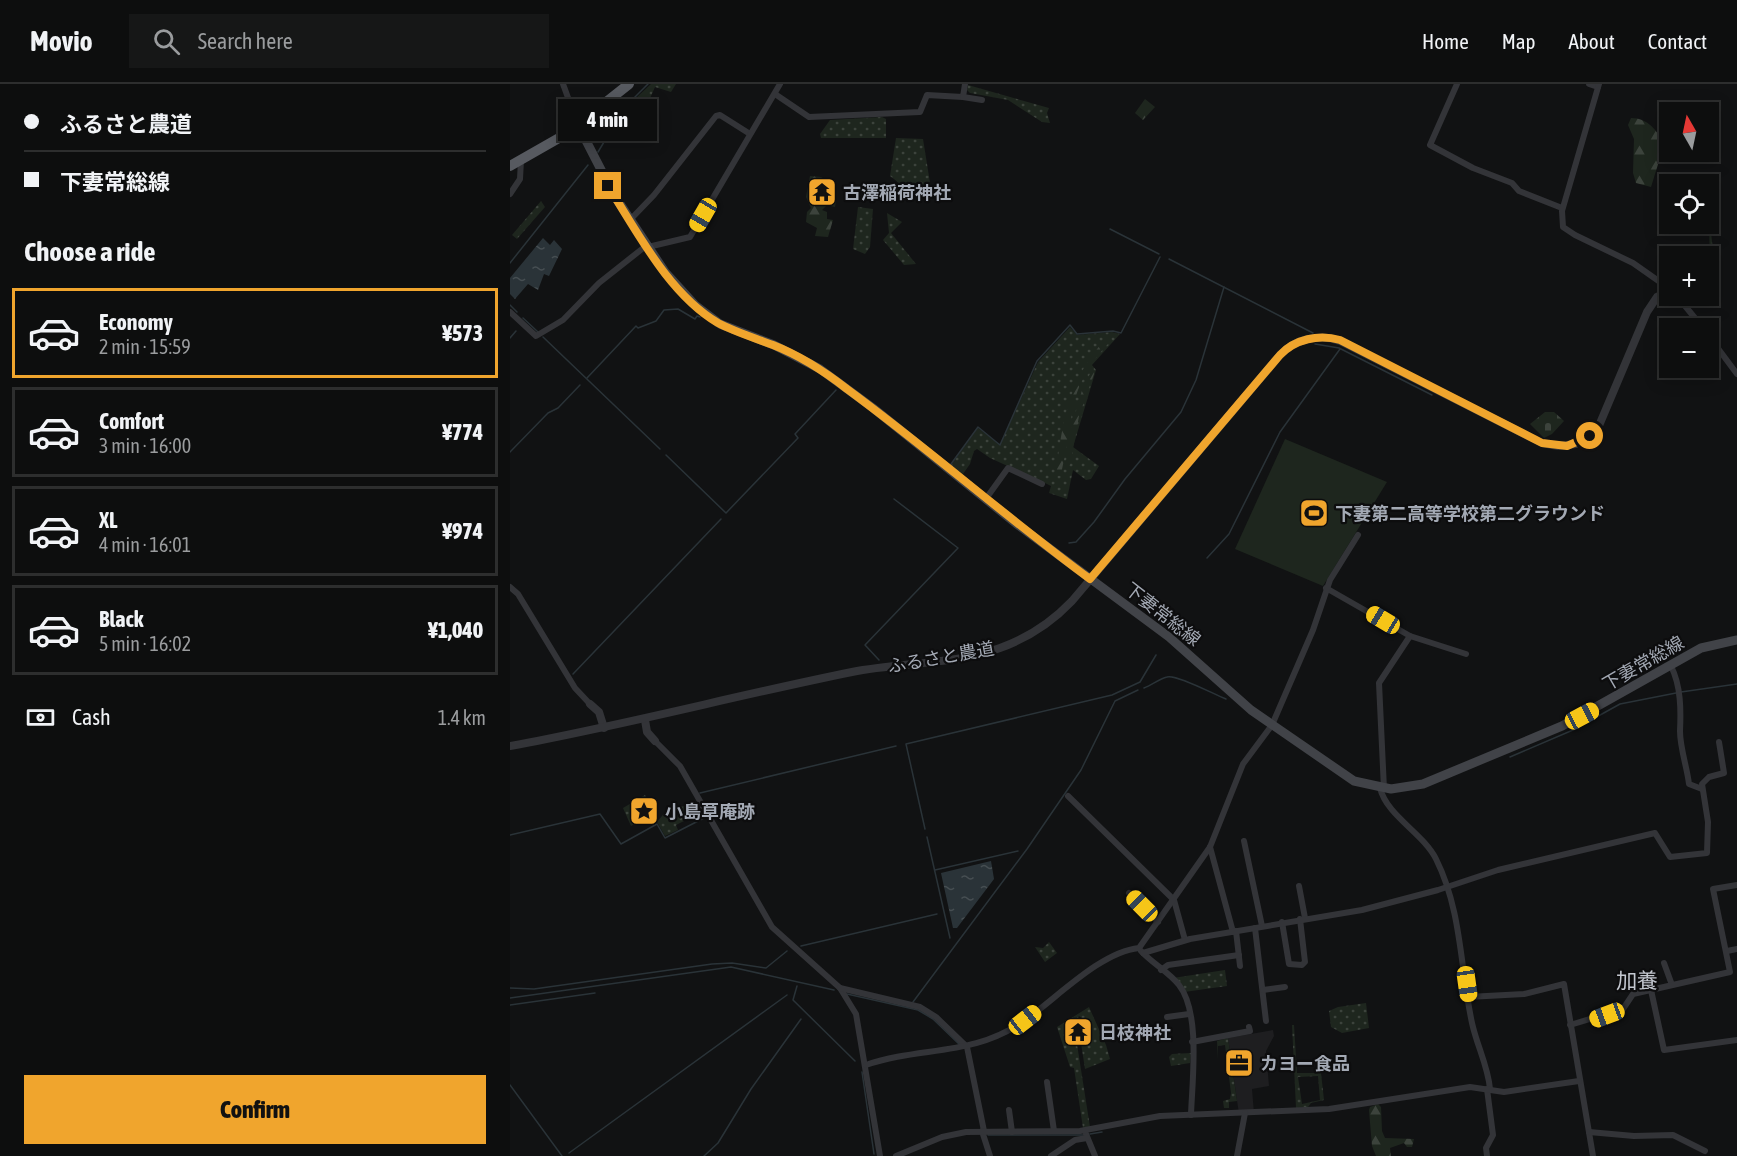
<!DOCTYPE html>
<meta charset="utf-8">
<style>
body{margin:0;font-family:"Asap Condensed","Noto Sans JP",sans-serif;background:#161717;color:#f1f3f6;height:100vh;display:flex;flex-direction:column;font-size:22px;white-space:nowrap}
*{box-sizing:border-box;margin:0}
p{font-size:20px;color:#9a9c9e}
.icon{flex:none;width:33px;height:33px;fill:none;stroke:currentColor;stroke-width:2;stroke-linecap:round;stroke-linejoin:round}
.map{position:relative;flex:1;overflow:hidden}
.details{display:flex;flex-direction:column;background:#0d0e0e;width:510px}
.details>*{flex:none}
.top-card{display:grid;align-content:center;height:132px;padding:0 24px;background:#0d0e0e}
.needle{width:39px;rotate:351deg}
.tools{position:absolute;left:1149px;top:18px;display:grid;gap:12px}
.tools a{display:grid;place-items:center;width:60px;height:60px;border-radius:0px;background:#0d0e0e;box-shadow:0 3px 15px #0003,0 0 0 2px #2d2e2e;font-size:30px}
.end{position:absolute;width:27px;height:27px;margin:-14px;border:8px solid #f0a52d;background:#111;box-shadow:0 0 0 3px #111}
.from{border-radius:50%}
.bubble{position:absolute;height:42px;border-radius:0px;background:#0d0e0e;box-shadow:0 3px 15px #0003,0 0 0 2px #2d2e2e;font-size:20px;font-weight:800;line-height:42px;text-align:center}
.car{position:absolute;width:18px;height:36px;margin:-18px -9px;border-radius:8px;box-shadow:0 0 4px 2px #0007;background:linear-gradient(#f5c518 24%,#345 0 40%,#f5c518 0 76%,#345 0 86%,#f5c518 0)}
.top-card b{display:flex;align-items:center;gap:21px;height:57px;font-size:22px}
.top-card b+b{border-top:2px solid #2d2e2e}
.top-card i{width:15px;height:15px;background:#f1f3f6}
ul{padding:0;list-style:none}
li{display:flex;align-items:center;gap:18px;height:90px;margin:0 12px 9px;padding:0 12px;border:3px solid #2d2e2e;border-radius:0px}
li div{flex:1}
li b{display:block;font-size:22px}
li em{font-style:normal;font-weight:800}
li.current{border-color:#f0a52d}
li>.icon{width:54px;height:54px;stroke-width:1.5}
h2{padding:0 24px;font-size:27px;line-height:72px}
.pay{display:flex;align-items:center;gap:15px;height:66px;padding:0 24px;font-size:22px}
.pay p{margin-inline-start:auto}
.cta{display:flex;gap:12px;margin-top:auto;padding:12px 24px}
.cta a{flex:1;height:69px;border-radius:0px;background:#f0a52d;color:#111;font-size:24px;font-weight:800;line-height:69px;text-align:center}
header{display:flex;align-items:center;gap:36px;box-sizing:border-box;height:84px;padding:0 30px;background:#0d0e0e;border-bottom:2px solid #2d2e2e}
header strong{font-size:28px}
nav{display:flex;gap:33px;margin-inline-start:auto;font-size:21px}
.search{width:420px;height:54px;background:#161717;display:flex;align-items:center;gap:15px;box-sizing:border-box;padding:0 21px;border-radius:0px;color:#9a9c9e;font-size:22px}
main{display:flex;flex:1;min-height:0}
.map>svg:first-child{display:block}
.built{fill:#1e1e20}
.grass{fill:url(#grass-dots);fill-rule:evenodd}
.forest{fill:url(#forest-firs)}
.cemetery{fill:url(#cemetery-stones)}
.pitch{fill:#1e261e}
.water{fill:url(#water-ripples)}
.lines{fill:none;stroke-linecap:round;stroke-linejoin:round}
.stream{stroke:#2a3338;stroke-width:1.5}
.minor{stroke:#333438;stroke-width:6}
.tertiary{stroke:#333438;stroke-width:8}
.secondary{stroke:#414348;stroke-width:9}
.trunk{stroke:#575a60;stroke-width:10}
.route{stroke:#f0a52d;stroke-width:8}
.labels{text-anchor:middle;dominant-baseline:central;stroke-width:4.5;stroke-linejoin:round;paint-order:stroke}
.poi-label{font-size:18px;font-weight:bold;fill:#a3a9b4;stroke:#0d0d0e;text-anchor:start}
.street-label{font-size:18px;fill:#a3a9b4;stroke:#0d0d0e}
.quarter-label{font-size:21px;fill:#c4c8d0;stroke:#0d0d0e}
</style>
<header>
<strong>Movio</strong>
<div class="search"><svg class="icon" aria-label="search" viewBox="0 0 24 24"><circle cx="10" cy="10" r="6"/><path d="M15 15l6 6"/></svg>Search here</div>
<nav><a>Home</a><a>Map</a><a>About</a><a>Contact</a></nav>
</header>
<main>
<section class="details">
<div class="top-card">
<b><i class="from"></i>ふるさと農道</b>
<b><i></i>下妻常総線</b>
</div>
<h2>Choose a ride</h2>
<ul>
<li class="current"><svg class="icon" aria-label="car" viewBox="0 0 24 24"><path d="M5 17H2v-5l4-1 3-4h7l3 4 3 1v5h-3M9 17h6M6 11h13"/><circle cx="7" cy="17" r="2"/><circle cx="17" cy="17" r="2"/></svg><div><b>Economy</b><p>2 min · 15:59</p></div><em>¥573</em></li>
<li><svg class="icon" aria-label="car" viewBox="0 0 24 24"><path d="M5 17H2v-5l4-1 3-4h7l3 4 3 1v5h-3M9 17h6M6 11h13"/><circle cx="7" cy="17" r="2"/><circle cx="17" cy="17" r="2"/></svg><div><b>Comfort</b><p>3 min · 16:00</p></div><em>¥774</em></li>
<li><svg class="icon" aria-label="car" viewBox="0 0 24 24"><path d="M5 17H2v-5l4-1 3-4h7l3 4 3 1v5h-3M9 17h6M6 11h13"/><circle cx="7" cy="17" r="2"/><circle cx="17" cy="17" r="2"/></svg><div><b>XL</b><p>4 min · 16:01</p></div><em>¥974</em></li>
<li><svg class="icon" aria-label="car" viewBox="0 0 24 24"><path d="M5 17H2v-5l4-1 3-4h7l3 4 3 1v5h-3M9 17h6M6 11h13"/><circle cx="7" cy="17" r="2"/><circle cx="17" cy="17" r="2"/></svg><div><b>Black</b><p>5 min · 16:02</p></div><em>¥1,040</em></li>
</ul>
<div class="pay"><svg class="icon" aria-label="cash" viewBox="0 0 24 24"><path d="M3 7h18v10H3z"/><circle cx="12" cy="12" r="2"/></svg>Cash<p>1.4 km</p></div>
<div class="cta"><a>Confirm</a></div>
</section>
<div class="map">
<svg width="1227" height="1072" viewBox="0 0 1227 1072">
<defs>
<pattern id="grass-dots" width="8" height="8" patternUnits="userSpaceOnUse" patternTransform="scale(1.5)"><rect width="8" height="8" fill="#1e261e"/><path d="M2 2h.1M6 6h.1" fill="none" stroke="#3c433c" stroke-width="1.8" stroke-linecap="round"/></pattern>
<pattern id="forest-firs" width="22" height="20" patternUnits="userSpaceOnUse" patternTransform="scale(1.5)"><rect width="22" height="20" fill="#1e261e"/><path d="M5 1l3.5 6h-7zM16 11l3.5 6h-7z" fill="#3c433c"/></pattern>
<pattern id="cemetery-stones" width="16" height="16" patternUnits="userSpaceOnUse" patternTransform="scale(1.5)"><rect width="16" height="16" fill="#1e261e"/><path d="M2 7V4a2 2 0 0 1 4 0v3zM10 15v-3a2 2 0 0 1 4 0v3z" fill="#3c433c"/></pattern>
<pattern id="water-ripples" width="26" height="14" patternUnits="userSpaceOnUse" patternTransform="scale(1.5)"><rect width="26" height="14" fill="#2a3338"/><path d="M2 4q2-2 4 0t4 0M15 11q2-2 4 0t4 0" fill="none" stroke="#464e52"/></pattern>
</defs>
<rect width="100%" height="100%" fill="#111213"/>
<path class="built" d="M763,946L764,952L756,967L759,1002L742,1005L744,1029L729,1030L718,954Z"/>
<g class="grass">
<path d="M141,0H166L161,8L145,3L133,30L121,25L125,15Z"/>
<path d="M458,1L539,24L537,29L540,39L532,38L498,16L460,9L457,6Z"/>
<path d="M372,33L376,35V54H311L310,50L320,36Z"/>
<path d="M386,54L413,55L421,105L411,116L380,92Z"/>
<path d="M1198,97L1201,109L1200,139L1204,176L1200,179Z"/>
<path d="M31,117L35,123L7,155L2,151Z"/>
<path d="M348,123L363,125L360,163L355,170L343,165Z"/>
<path d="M377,129L392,138L381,149L406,180L394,181L373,156L379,149Z"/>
<path d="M560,243L567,251L602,248L610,250L582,281L586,286L563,363L589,382L581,395L576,396L563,386L557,415L539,409L541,402L537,400L480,374L467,365L464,367L460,380L453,390L441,381L468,344L490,361L528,278Z"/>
<path d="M135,711L144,729L121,742L113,724Z"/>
<path d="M183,720L190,729L166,741L168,746L155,752L147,738L157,726Z"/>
<path d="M539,858L547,869L535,878L525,863L533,864Z"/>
<path d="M715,886L717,902L674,908L663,894Z"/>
<path d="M856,919L859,944L832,949L821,943L819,927L828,923Z"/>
<path d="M579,923L596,961L600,975L575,985L571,959L578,939L569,932L564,941L580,1043L573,1044L564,984L560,983L547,943Z"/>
<path d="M782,941H784L787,989H811L814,1016L801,1019L798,1023L786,1024ZM808,992L810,1016L792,1020L788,993Z"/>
<path d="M718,954L727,1017L719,1018V1024H714L713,1017L720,1015L721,1009L715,961L708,962V975L707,957Z"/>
<path d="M681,969L680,979L661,982L659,973L662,970Z"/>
</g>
<g class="forest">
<path d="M635,15L645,23L633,36L625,29Z"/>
<path d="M1121,34C1138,34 1148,47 1154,61L1141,103L1126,99L1123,89L1124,55L1118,41Z"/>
<path d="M300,92L311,93L322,100L323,106L319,109L315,104L308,105L309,110L319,112L326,117L325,123L317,121L312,126L317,128V135L323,136L318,153L305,152L307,144L296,138L297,128L301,124L296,113Z"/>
<path d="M598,253L602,256C579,278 560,311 561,344L573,303L583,284L584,290L569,332L560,381L556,380L560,347L551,390L549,392L546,390C552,339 559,291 598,253Z"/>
<path d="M131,713L142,718V729L130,731L121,724L120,721Z"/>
<path d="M565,932L579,939L575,944L579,951L575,953H570L565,941L558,938Z"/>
<path d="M868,1020L871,1023L872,1047L875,1054L904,1055L902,1063H897L894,1059L880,1064L881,1072H866L862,1062L859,1026L860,1023Z"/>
</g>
<path class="cemetery" d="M1035,328H1044L1054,337L1042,350L1034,354L1020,340Z"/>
<path class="pitch" d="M775,355L877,398L813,502L725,465Z"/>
<g class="water">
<path d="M33,154L40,161L44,156L52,165L39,192L34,190L28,206L18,200L5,215L0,210V194Z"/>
<path d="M481,777L484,795L447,844H443L431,789Z"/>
</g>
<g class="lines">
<g class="stream">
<path d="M88,68L115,23L138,0"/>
<path d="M600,145L649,170"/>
<path d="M659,175L803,249"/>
<path d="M0,179L78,81"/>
<path d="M0,221L7,228"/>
<path d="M13,234L28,248"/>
<path d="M33,253L150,365"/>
<path d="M0,254L6,247"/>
<path d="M805,260L829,264L922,311"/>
<path d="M77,294L126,242L128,244L146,237L154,226L168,225L185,235L187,232L190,233"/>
<path d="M0,368L38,329L48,324L70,301"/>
<path d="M156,371L216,429L288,354L285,350L326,306"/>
<path d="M441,380L468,343L490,361L527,277L560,241L567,250L603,247L611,249L650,173"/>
<path d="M559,459L566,458L584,438L615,395L671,328L686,296L714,203"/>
<path d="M697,474L719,450L770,348L830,265"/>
<path d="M369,576L355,561L448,464L384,415"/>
<path d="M63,590L211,435"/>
<path d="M634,604C642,601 649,595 657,593C666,590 703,610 716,615"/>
<path d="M1171,608L1227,600"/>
<path d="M1000,673L1063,646L1110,620L1166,609"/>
<path d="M190,709L386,662"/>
<path d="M415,745L396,660L602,611L630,598L646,571"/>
<path d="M0,751L90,730L111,760L147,740L155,754L194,734"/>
<path d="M417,753L440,854"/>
<path d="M425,786L508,767"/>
<path d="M291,862L427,830"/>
<path d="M287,902L283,916L345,977"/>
<path d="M0,904L24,905L202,880L222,879L256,884L277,867"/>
<path d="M337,910L408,926L423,935L450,961"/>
<path d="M0,914L221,883L324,906"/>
<path d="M403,918L517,765L571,686L605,617L628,606"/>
<path d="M0,921L85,909"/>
<path d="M352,988L364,1070"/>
<path d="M0,1001L52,1072"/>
<path d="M580,1050L592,1048"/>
<path d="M478,1051H573"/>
<path d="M59,1069L277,911"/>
<path d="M194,1072L208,1059L241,1005L291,935"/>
</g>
<g class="minor">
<path d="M53,0L68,41"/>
<path d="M947,0L920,61L963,84L1002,99L1009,107L1052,124"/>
<path d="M1079,0L1088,3"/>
<path d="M1089,0L1052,127L1053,143L1065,151L1123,179L1160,205"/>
<path d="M265,10L299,33L410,28L417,11L453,13L455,0"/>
<path d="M453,13L472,16"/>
<path d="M0,110L10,95L11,76"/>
<path d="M120,136L144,111L206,32L210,31L240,50"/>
<path d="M138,163L180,153L270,0"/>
<path d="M1167,212L1193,244"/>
<path d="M0,228L26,252L53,236L89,199L137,161"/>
<path d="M1198,251L1227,290"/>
<path d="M475,416L498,384L532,400"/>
<path d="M0,503L8,510L65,604L80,620"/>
<path d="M816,504L900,552L869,599L874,705"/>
<path d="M900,552L956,570"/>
<path d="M1161,582C1171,602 1171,626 1170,647C1170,664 1177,683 1179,700L1192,705"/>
<path d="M145,657L170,682L262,843L330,904L346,930L370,1072"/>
<path d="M870,704C877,732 913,749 926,775C952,827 950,884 962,939C967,962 978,982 980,1005"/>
<path d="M558,712L664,816L675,856"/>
<path d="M734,757L752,842"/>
<path d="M700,763L723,848"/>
<path d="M789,802L795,834"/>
<path d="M619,809L648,838"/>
<path d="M772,838L779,880L792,881L795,878L790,835"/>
<path d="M745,844L756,937"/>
<path d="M726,847L730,882"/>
<path d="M631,867C643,880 659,888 669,901C691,929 682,998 681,1031"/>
<path d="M1217,867L1227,865"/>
<path d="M633,869L680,855L852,826L928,806L988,786L1145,749L1160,773L1197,769L1198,738L1192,700L1199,693L1214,689L1209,658"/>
<path d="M1154,879L1162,901"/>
<path d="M651,886L658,881L729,871"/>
<path d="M330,904L410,923L426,933L457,963L474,1047"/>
<path d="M753,906L775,903"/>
<path d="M1141,906L1154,966L1227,956"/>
<path d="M958,913L1014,910L1054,900L1083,1072"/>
<path d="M657,933L679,930"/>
<path d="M1060,941L1113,925L1123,910L1220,888L1203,805L1227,801"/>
<path d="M682,958L740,947L739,943"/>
<path d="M356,981C411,962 462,973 514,937C546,915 590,868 629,864L700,763L733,680L762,641L803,546L820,496L848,451"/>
<path d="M537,998L544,1047"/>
<path d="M977,1005L983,1051L976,1064L977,1072"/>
<path d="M499,1026L502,1048"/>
<path d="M472,1047L480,1072"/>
<path d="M1079,1048L1124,1052L1163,1051L1195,1067"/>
<path d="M576,1050L585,1072"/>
<path d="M386,1072L432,1053L456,1048L570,1047L650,1032L819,1025L960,1003L994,1008L1069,997"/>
<path d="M541,1072L565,1056L577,1054"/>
<path d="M727,1072L735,1029"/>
</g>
<g class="tertiary">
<path d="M80,620L89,628L94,644"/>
<path d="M135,636L137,648L145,657"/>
<path d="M0,662C115,641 228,611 342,588C390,578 444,581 490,564C518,554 542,538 562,517L770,271C785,255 809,249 830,257L1032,359L1048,362L1066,360L1088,344L1137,228L1147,213L1160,207"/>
</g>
<path class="secondary" d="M68,41L104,111L155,188L185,221L210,240L264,261L310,285L363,324L508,441L659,553L741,626L844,697L881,705L913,700L1052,642L1191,564L1227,556"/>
<path class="trunk" d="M0,82L56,50L119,0"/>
</g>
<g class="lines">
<path class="route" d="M98,102C128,149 159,210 208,239C225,248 245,254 263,261C291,272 314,287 337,305C420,366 497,434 580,495L770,271C785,255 809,250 830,256L1032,359L1057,362L1080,352"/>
</g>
<defs>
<g id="temple-square" transform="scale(1.5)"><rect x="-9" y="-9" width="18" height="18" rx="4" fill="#f0a52d" stroke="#0d0d0e"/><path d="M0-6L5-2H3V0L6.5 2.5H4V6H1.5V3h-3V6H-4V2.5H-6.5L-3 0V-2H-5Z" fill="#111"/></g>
<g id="stadium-square" transform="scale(1.5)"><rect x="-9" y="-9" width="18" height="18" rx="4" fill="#f0a52d" stroke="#0d0d0e"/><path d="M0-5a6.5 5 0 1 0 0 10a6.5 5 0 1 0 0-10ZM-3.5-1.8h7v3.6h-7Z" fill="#111"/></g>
<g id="sight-square" transform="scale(1.5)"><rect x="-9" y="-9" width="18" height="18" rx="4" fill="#f0a52d" stroke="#0d0d0e"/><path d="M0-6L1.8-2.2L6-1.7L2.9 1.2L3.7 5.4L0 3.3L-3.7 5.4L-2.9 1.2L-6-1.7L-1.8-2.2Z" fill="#111"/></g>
<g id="office-square" transform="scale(1.5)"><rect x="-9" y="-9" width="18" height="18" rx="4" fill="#f0a52d" stroke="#0d0d0e"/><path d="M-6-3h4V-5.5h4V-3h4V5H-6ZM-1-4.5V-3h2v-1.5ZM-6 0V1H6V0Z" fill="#111"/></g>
</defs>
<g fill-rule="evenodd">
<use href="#temple-square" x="312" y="108"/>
<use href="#stadium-square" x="804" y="429"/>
<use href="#sight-square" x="134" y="727"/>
<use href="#temple-square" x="568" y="948"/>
<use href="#office-square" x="729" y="979"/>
</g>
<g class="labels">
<g class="poi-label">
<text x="333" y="108">古澤稲荷神社</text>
<text x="825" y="429">下妻第二高等学校第二グラウンド</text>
<text x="155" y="727">小島草庵跡</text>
<text x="589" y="948">日枝神社</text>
<text x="750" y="979">カヨー食品</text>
</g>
<g class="street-label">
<text transform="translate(653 530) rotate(38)">下妻常総線</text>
<text transform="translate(431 573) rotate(-10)">ふるさと農道</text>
<text transform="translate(1133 579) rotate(-30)">下妻常総線</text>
</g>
<g class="quarter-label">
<text x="1127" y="896">加養</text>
</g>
</g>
</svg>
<div class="tools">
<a><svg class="needle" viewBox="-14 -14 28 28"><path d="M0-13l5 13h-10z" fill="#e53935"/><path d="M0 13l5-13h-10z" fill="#9a9c9e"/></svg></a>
<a><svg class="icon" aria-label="locate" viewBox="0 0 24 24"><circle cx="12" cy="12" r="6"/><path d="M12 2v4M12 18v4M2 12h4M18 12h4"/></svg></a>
<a>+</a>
<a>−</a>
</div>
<i class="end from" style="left:1080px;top:352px"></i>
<i class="end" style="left:98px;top:102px"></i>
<div class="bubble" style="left:48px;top:15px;width:99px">4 min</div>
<i class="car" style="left:193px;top:131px;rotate:210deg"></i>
<i class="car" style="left:873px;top:536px;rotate:301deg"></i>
<i class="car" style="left:1072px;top:632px;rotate:62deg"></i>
<i class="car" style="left:632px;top:822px;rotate:315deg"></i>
<i class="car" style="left:957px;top:900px;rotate:172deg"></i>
<i class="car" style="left:1097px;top:931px;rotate:250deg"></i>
<i class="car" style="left:515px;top:936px;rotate:52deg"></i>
</div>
</main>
